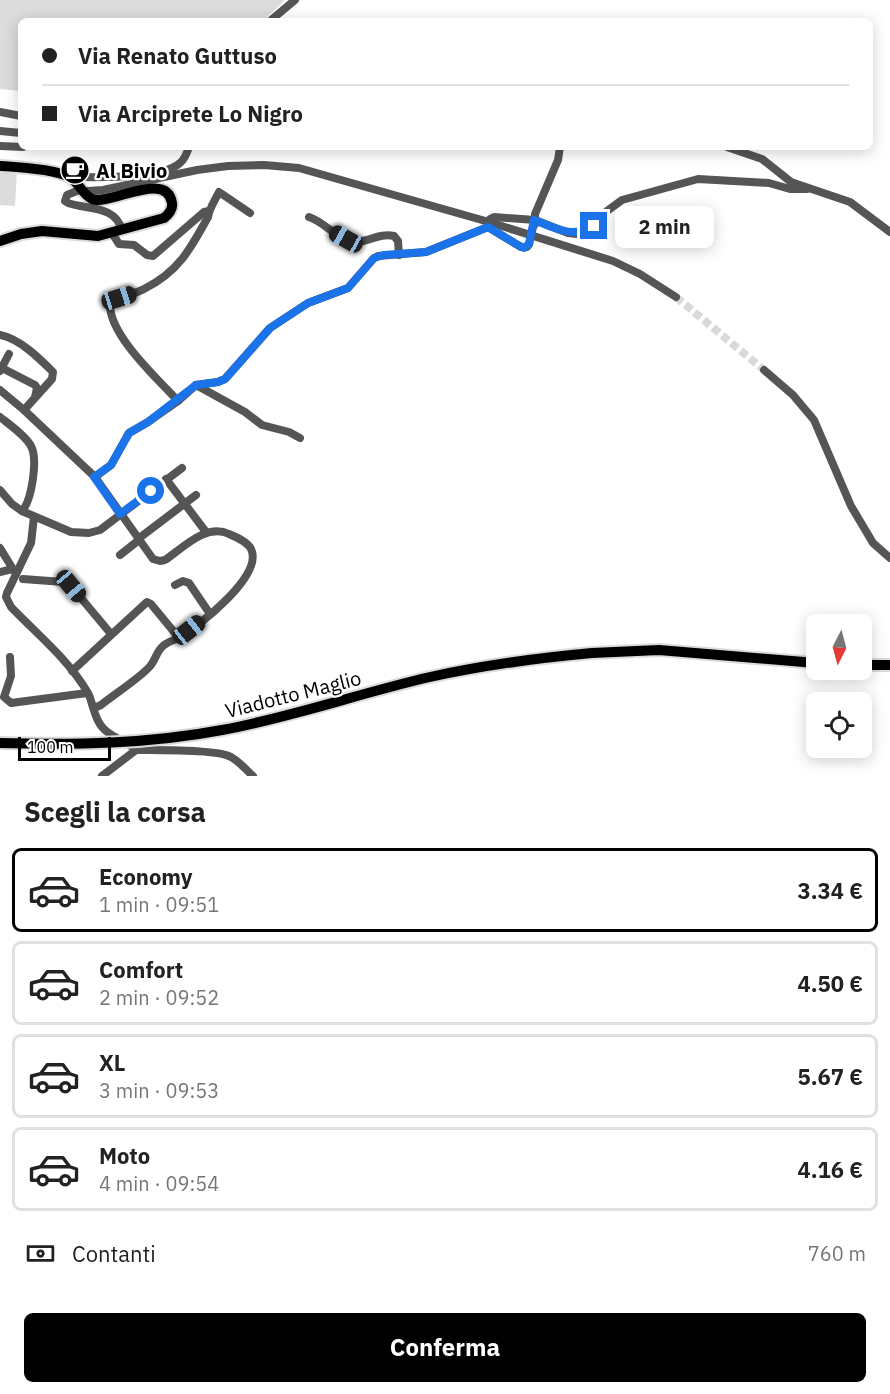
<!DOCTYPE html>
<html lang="it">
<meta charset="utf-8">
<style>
body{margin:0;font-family:"IBM Plex Sans",sans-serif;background:#f2f2f2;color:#222;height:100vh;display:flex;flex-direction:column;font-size:22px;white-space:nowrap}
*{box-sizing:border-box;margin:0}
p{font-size:20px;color:#767676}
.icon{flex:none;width:33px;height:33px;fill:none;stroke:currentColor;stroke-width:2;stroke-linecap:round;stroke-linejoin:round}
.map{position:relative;height:776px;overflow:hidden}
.details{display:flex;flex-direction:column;background:#fff;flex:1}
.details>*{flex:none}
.guide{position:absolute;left:18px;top:18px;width:855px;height:132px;border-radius:9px;box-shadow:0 3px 15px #0003;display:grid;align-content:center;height:132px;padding:0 24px;background:#fff}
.needle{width:39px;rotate:186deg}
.fabs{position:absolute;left:806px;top:614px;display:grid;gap:12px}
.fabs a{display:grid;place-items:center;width:66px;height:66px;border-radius:9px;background:#fff;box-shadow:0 3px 15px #0003;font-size:30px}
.scale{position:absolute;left:18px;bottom:15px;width:93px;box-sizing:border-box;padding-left:6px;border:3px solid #000;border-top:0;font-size:16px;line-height:21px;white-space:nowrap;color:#000;-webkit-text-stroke:4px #fff;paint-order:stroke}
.end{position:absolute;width:27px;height:27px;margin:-14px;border:8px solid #1a73e8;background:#fff;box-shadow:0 0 0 3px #fff}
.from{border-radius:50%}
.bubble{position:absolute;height:42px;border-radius:9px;background:#fff;box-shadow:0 3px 15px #0003;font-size:20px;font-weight:800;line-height:42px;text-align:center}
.car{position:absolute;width:18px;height:36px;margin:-18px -9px;border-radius:8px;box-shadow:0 0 4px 2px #0007;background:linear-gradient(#222 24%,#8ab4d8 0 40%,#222 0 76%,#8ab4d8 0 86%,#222 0)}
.guide b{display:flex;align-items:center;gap:21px;height:57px;font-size:22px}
.guide b+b{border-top:2px solid #e0e0e0}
.guide i{width:15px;height:15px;background:#222}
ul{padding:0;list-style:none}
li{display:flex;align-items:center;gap:18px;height:84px;margin:0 12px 9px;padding:0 12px;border:3px solid #e0e0e0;border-radius:9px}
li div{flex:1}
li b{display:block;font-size:22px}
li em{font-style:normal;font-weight:800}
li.active{border-color:#000}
li>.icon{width:54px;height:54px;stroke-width:1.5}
h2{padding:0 24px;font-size:27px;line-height:72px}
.pay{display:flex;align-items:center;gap:15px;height:66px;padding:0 24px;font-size:22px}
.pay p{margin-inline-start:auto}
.button{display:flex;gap:12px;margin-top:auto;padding:12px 24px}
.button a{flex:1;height:69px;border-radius:9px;background:#000;color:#fff;font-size:24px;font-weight:800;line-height:69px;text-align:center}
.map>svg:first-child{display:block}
.green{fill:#dcdcdc}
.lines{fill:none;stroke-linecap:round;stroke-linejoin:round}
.minor-tunnel{stroke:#d9d9d9;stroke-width:8;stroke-dasharray:8 4;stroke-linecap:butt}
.major-casing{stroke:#dbdbdb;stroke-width:14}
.minor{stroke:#555;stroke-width:8}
.major{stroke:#000;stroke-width:10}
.major-bridge-casing{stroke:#dbdbdb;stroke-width:14;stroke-linecap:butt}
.minor-bridge{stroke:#555;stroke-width:8}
.major-bridge{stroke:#000;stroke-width:10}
.route{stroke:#1a73e8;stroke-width:8}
.labels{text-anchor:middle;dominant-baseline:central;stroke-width:4.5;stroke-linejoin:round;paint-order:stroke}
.poi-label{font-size:20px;font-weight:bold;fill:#000;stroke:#fff;text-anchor:start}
.street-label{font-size:20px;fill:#000;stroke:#fff}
</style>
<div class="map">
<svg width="890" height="776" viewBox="0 0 890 776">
<rect width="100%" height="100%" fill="#fff"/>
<g class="green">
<path d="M0,0H285L263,21H21V91L0,89Z"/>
<path d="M0,171L17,172L15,206L0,205Z"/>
</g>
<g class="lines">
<path class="minor-tunnel" d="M676,297L764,370"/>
<g class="major-casing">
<g id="major">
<path d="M0,166C17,167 55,169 69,177C78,181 82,194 92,199C110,206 167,169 172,203C173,209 169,214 164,218L98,236L42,231L21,234L0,241"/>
<path d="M592,653L659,650L816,663"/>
<path d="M861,665H890"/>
</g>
</g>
<g class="minor">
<path d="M270,21L295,0"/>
<path d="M0,112L21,116"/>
<path d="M0,131L21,133"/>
<path d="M0,146L23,147"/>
<path d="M727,147L762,159L791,182L850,202L890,232"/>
<path d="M70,177C95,177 161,180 180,163C185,159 187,153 189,147"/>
<path d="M77,191L67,195L65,201L68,203C88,210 115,205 122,230"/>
<path d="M88,191L103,190L197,170L228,166L264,165L299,168L489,222L613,261L640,274L676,297"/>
<path d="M309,217C324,222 335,237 351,241C366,245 377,232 394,236L398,241L399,255"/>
<path d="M535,224V214L558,160L560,147"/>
<path d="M488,227L521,247H527L529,244"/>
<path d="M112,233L119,244L134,245L147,255L153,256L204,212L209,211"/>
<path d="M0,335C20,339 39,358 53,372L52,379L24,410"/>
<path d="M2,368L35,385L37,388L35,397"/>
<path d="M764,370L793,395L814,420L851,506L873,543L890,558"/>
<path d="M0,371L9,354"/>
<path d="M196,385L245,412L262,425L289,432L300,438"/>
<path d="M0,390L24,410L95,477L153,559L160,561L165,560C183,548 206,523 229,534C236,537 248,542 251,549C264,575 199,626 180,637C174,641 168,641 163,646C157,651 156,658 151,665C143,676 113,695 101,705L94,708"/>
<path d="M178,401C158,379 109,335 110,304C117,295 134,295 144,289C178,272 190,250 208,217C209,209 215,200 219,192L250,213"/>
<path d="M0,417C10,425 25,435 31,446C38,459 32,500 22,511"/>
<path d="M95,477L111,465L129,433L148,422L178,401L196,385L218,382L225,379L270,328L308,303L348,288L374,258L378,256L426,252L488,227L490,219L494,217L535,220L568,233L577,234L594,226L607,211L622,200L698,179L769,183L790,189H807"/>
<path d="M166,479L206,532"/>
<path d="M0,490L12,504L22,511L71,532L89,533L100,530L182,468"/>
<path d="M34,517L31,543L7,593L6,597L11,607C38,635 68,659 88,693C93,703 94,718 102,727C111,738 126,740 136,750"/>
<path d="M138,539L196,495"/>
<path d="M0,548L16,574"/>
<path d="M120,555L139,540"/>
<path d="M0,572L12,569"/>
<path d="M23,579L63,582L71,586L111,634"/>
<path d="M175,585L183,581L189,583L210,614"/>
<path d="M10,657L11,676L4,697L11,703L87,693"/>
<path d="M72,671L147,602L151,604L179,638"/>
<path d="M136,750C154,750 218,749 231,757C239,761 246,770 253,776"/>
<path d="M102,776L136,750"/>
</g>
<use href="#major" class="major"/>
<g class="major-bridge-casing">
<path id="major-bridge" d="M0,743C75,745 148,744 222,730C293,717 360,693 430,677C484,665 537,658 592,653"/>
</g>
<path class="minor-bridge" d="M529,244L533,227"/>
<use href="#major-bridge" class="major-bridge"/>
</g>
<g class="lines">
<path class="route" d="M151,491L120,514L94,477L111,465L129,433L148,422L196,385L218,382L225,379L270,328L308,303L348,288L374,258L384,255L426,252L488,227L516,244L524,248L529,244L534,220C555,228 573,239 594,226"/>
</g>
<defs>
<g id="cafe-disc" transform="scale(1.5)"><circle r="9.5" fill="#000" stroke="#fff"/><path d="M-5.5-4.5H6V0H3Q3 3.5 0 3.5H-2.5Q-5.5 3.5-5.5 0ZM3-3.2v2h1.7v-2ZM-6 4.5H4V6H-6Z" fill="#fff"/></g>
</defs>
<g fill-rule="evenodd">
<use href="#cafe-disc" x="75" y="170"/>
</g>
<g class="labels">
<g class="poi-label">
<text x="96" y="170">Al Bivio</text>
</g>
<g class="street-label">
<text transform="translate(293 694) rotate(-14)">Viadotto Maglio</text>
</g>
</g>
</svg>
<div class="fabs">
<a><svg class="needle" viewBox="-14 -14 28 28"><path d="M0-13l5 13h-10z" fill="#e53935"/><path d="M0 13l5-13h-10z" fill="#767676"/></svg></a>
<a><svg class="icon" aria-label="locate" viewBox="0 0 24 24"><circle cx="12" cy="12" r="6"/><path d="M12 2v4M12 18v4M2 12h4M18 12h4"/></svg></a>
</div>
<div class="scale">100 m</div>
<i class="end from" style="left:151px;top:491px"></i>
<i class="end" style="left:594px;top:226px"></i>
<div class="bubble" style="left:615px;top:206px;width:99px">2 min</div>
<i class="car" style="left:346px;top:239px;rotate:299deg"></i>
<i class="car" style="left:119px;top:298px;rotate:73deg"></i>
<i class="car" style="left:71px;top:586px;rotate:140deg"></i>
<i class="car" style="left:189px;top:630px;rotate:52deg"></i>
<div class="guide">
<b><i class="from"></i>Via Renato Guttuso</b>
<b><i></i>Via Arciprete Lo Nigro</b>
</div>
</div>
<section class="details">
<h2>Scegli la corsa</h2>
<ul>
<li class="active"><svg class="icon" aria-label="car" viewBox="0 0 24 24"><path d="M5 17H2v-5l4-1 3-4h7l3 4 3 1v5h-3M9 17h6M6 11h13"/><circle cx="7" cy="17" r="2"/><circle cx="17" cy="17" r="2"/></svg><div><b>Economy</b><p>1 min · 09:51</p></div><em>3.34 €</em></li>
<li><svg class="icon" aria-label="car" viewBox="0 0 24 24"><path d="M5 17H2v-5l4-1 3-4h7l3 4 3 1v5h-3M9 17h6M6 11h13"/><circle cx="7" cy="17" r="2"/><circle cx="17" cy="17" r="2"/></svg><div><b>Comfort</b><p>2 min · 09:52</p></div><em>4.50 €</em></li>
<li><svg class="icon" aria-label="car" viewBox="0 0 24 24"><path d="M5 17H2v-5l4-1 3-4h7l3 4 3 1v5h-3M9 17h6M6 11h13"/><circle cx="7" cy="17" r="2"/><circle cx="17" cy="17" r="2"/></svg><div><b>XL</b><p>3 min · 09:53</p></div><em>5.67 €</em></li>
<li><svg class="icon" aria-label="car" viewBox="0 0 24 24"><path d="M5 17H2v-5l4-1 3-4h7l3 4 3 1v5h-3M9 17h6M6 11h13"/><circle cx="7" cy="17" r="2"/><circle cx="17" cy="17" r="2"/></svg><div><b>Moto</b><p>4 min · 09:54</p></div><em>4.16 €</em></li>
</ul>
<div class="pay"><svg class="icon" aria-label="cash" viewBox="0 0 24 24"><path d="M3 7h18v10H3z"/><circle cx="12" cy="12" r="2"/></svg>Contanti<p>760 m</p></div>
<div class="button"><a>Conferma</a></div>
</section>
